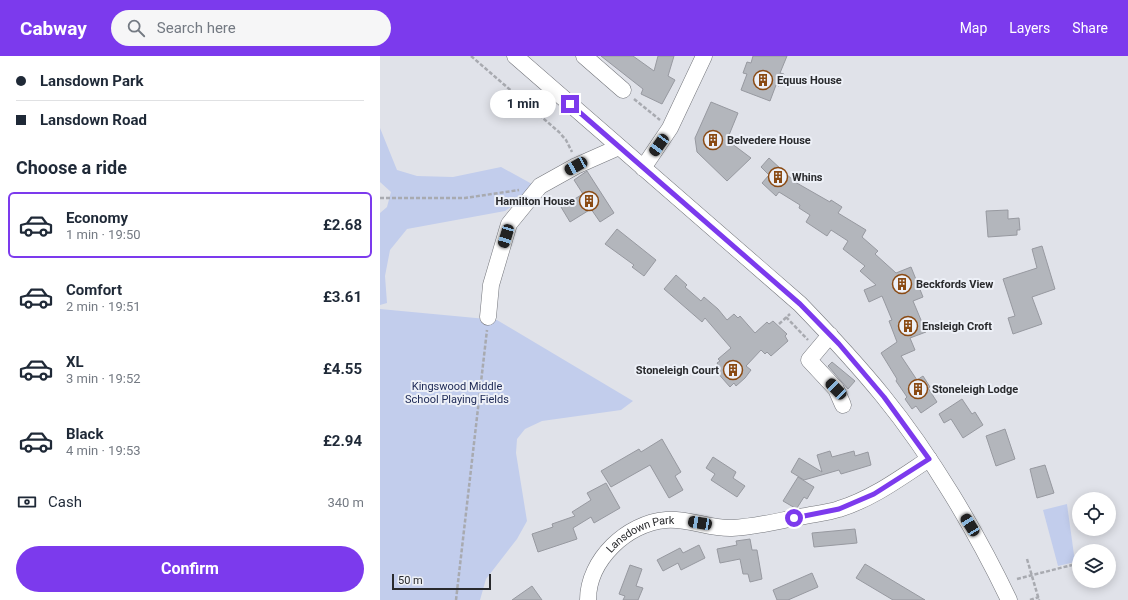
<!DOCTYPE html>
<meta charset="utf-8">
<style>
body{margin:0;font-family:Roboto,sans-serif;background:#f6f6f7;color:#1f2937;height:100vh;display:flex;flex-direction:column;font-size:15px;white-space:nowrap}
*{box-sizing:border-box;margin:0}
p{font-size:13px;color:#747a83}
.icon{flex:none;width:22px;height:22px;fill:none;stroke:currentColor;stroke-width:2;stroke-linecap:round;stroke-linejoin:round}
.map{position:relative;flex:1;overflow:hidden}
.drawer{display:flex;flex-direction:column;background:#fff;width:380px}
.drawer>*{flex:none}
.banner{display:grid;align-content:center;height:88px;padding:0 16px;background:#fff}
.tools{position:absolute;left:692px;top:436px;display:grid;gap:8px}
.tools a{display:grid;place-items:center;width:44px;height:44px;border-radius:50%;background:#fff;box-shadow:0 2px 10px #0003;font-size:20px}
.scale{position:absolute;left:12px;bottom:10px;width:99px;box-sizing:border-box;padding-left:4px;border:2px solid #292a2d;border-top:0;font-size:11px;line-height:14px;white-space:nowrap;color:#292a2d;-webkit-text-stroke:3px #edf0f7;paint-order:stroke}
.end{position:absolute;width:18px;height:18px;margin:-9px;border:5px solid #7c3aed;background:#fff;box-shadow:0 0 0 2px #fff}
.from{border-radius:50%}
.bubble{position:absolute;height:28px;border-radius:14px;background:#fff;box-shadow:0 2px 10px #0003;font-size:13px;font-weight:700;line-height:28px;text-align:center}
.car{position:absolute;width:12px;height:24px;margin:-12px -6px;border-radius:5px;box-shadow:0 0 3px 1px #0007;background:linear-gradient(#222 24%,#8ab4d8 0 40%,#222 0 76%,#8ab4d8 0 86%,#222 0)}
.banner b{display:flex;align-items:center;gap:14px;height:38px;font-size:15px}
.banner b+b{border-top:1px solid #e0e1e3}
.banner i{width:10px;height:10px;background:#1f2937}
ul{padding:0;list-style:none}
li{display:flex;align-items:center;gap:12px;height:66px;margin:0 8px 6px;padding:0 8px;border:2px solid transparent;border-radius:6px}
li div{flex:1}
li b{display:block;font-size:15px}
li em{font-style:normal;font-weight:700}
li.on{border-color:#7c3aed}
li>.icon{width:36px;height:36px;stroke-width:1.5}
h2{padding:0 16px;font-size:18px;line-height:48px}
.pay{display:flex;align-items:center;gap:10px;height:44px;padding:0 16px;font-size:15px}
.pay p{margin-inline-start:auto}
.cta{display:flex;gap:8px;margin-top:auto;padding:8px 16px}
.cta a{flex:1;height:46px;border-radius:24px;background:#7c3aed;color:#fff;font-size:16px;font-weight:700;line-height:46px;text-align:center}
header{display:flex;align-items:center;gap:24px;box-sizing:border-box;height:56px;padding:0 20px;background:#7c3aed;color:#fff}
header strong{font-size:19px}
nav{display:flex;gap:22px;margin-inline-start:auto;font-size:14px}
.search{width:280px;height:36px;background:#f6f6f7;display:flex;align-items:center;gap:10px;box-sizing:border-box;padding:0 14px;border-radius:22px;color:#747a83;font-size:15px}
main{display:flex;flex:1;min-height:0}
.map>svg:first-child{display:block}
.green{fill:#c2cdec}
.building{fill:#b3b6bc;stroke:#9799a0}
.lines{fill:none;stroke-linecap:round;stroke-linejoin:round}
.minor-casing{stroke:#73757b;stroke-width:17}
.path{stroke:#a8aab0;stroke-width:2.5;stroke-dasharray:4 2;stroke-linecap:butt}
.minor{stroke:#fff;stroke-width:16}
.route{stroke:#7c3aed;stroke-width:5}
.labels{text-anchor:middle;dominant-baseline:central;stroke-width:4;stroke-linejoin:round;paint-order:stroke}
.poi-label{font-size:11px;font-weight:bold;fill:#292a2d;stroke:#edf0f7;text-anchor:start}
.park-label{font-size:11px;fill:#202c58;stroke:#edf0f7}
.street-label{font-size:11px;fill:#292a2d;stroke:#edf0f7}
</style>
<header>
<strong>Cabway</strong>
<div class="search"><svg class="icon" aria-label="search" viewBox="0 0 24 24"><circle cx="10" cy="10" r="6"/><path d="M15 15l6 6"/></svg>Search here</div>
<nav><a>Map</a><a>Layers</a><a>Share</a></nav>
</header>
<main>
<section class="drawer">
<div class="banner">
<b><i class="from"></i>Lansdown Park</b>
<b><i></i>Lansdown Road</b>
</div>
<h2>Choose a ride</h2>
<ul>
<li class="on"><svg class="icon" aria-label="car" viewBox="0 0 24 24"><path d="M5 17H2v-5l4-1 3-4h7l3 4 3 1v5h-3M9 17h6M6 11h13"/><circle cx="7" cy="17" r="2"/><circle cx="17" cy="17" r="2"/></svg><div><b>Economy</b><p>1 min · 19:50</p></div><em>£2.68</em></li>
<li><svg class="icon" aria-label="car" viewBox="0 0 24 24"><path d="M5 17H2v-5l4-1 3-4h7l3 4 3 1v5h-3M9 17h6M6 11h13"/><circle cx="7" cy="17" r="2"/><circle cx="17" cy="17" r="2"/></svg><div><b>Comfort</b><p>2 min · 19:51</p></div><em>£3.61</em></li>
<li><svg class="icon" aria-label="car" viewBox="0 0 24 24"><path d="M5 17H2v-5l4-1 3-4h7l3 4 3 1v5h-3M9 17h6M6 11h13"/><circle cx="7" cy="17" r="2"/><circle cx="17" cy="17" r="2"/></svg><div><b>XL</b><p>3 min · 19:52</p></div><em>£4.55</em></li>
<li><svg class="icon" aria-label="car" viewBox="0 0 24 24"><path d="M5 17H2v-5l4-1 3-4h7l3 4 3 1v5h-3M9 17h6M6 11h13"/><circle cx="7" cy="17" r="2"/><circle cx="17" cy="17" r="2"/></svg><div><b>Black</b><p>4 min · 19:53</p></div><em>£2.94</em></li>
</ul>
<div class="pay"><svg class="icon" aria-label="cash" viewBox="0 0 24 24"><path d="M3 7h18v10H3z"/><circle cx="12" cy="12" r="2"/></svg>Cash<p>340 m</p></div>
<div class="cta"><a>Confirm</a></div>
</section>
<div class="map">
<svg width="748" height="544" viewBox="0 0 748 544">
<rect width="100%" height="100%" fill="#e0e2e9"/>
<g class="green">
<path d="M0,72L17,114L37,120L73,121L121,111L152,128L145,141L125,155L27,173L10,194L5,220L7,247L0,249V157L7,151L11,136L0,126Z"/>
<path d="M0,253L117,264L253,345L241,354L162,365L145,373L137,383L136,397L147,465L137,483L106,523L100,544H0Z"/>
<path d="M687,448L695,506L678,510L663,454Z"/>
</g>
<g class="building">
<path d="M221,0H253L274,15L278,0H294L288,20L295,24L282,48L261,38L263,33Z"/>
<path d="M373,0H407L400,17L404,18L399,30L396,29L390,45L361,34L367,18L363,17L367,6L371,7Z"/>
<path d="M331,46L358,57L349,79L351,87L371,102L347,125L317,96L315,82Z"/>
<path d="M389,102L415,126L450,146L451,144L462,151L458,157L486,174L482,181L498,195L495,198L516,217L531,211L543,241L533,245L546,276L530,282L535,294L521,300L537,324L543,320L550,331L548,332L557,346L541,357L536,350L532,353L525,343L527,341L516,325L517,323L501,297L517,286L509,265L512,264L502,240L489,246L484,234L496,229L480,215L485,210L463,193L468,185L451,174L447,180L426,166L430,159L419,152L420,149L399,136L396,140L382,127L389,119L381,111Z"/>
<path d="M207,115L234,157L220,166L211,153L190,166L181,151L203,138L194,124Z"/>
<path d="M628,154V163L639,162L640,174H637V179L608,181L606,155Z"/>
<path d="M237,173L276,204L264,220L252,211L254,209L225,188Z"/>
<path d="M662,190L675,233L652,241L662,268L633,278L628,262L635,260L623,223L657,212L652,193Z"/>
<path d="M296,219L307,229L305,231L321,245L324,241L338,253L347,264L354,258L358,262L360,260L375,277L387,266L389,268L393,265L407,278L405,280L408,285L391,300L387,296L385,298L381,294L366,310L371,314L365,322L356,330L354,327L350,331L335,314L339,310L337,307L340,305L338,303L351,292L325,262L322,266L284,233Z"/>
<path d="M452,306L475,325L468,333L448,310Z"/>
<path d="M582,343L592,358L595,356L603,369L583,382L571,363L564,367L559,358Z"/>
<path d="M625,373L635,403L616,410L606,380Z"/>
<path d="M282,383L301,416L295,420L303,434L289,442L270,409L231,431L221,415L259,393L261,396Z"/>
<path d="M450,395L452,401L474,395L475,400L488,396L491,409L461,418L459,414L424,424L411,416L419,402L442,416L437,399Z"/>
<path d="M333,401L356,416L353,422L365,430L357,441L331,424L335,418L326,412Z"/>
<path d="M665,409L674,437L657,442L650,413Z"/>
<path d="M418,421L434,431L427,443L424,441L417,452H415L403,445Z"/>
<path d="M226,427L240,452L214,467L211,461L193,472L197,483L158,496L152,478L173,471L172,468L195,460L192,456L211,444L207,437Z"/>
<path d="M475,473L477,487L434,491L432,477Z"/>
<path d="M370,483L372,494H377L382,523L370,526L368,518H363L360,503L340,507L337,493L357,489L356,485Z"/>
<path d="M319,489L325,502L301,514L298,507L283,515L277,504L300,492L303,497Z"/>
<path d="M485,508L545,544H513L476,522Z"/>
<path d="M250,509L262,513L256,530L263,532L258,544H243L245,540L239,538Z"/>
<path d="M432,517L438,531L408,544H397L393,534Z"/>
<path d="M152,530L162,544H132Z"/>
</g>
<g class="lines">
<g class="minor-casing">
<g id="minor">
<path d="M135,0L420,248C449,278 477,308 503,340C551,399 596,475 629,544"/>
<path d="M204,0L243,34"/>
<path d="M263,112L290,72L324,0"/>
<path d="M108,261L111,229L129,168L160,130L196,110L239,91"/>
<path d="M450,279L429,304L456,333L463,349"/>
<path id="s1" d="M208,544C208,504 247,467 286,464C308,462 330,473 352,472C375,471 398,465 420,461C433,458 447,457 459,453C492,443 520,422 549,403"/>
</g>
</g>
<g class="path">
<path d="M91,0L179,76L186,84L192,96"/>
<path d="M254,43L280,64"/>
<path d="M0,142H85L139,134"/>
<path d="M406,261L428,284"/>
<path d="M399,268L410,258"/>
<path d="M647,503L659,544"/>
<path d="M637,523L692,509"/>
<path d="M76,544L107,274"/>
<path d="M650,544L659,541"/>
</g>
<use href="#minor" class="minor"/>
</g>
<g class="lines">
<path class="route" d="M190,48L420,248L459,288L504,341L549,403L494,438L459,453L414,462"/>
</g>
<defs>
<g id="building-ring" transform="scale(1)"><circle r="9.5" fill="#edf0f7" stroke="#8a4a13" stroke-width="1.5"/><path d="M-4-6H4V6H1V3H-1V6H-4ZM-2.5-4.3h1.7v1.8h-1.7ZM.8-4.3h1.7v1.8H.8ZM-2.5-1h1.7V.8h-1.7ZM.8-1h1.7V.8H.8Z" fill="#8a4a13"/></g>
</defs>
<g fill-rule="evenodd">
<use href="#building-ring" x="383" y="24"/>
<use href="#building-ring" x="333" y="84"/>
<use href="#building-ring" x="398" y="121"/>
<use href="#building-ring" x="209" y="145"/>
<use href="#building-ring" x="522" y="228"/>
<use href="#building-ring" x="528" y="270"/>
<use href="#building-ring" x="353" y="314"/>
<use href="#building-ring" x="538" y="333"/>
</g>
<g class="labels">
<g class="poi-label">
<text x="397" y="24">Equus House</text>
<text x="347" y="84">Belvedere House</text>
<text x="412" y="121">Whins</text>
<text x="195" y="145" text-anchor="end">Hamilton House</text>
<text x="536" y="228">Beckfords View</text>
<text x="542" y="270">Ensleigh Croft</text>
<text x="339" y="314" text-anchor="end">Stoneleigh Court</text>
<text x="552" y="333">Stoneleigh Lodge</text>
</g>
<g class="park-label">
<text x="77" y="330">Kingswood Middle<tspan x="77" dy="13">School Playing Fields</tspan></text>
</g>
<g class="street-label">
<text stroke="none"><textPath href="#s1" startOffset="92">Lansdown Park</textPath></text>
</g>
</g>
</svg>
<div class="tools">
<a><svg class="icon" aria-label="locate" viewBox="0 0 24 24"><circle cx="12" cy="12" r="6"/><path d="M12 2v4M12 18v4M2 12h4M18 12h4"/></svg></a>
<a><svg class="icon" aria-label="layers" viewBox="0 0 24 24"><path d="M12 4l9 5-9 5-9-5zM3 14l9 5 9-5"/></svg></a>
</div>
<div class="scale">50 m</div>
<i class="end from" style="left:414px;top:462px"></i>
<i class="end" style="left:190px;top:48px"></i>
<div class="bubble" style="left:110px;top:34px;width:66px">1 min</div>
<i class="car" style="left:279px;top:89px;rotate:216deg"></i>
<i class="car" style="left:196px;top:110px;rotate:241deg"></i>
<i class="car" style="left:126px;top:180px;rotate:197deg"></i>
<i class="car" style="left:456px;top:333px;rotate:316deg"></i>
<i class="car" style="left:320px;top:467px;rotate:279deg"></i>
<i class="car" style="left:590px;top:469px;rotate:328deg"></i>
</div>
</main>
